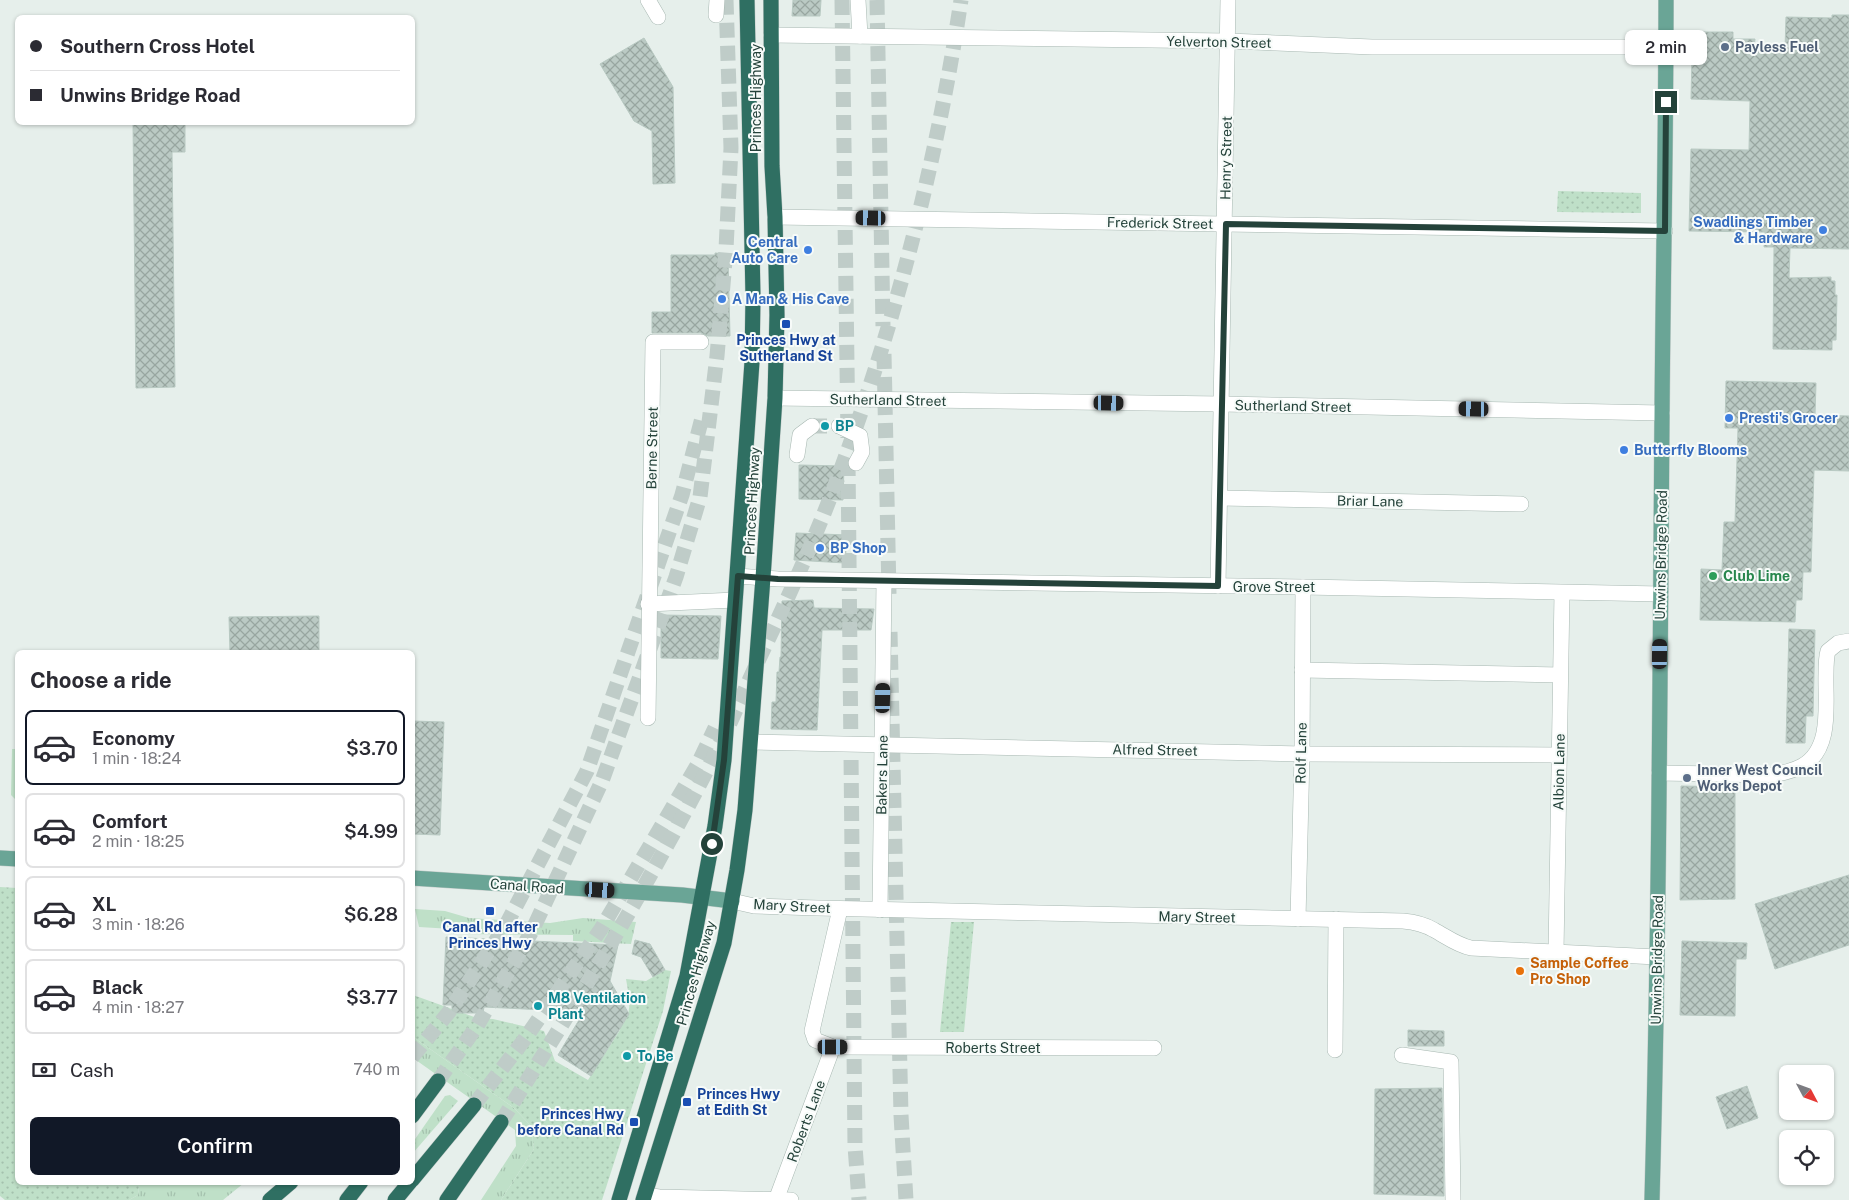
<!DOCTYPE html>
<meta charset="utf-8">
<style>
body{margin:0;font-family:"Public Sans",sans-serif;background:#f7f7f7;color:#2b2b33;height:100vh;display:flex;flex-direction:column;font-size:19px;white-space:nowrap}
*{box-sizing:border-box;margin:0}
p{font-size:16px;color:#7c7c81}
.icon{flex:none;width:28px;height:28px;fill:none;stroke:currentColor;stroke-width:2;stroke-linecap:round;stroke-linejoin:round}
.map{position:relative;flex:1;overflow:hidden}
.panel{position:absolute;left:15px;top:650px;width:400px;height:535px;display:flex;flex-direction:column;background:#fff;border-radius:8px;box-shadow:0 1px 4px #0004}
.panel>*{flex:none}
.top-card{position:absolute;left:15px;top:15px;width:400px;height:110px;border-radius:8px;box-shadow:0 1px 4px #0004;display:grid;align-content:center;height:110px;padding:0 15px;background:#fff}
.needle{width:32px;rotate:131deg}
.fabs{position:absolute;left:1779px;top:1065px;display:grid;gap:10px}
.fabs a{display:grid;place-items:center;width:55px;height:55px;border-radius:8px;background:#fff;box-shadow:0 1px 4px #0004;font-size:25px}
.end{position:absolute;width:22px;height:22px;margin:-11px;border:6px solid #24423a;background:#fff;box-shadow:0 0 0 2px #fff}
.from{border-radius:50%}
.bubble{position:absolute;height:35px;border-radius:8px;background:#fff;box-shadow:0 1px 4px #0004;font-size:16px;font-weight:600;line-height:35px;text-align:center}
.car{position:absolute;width:15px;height:30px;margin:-15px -8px;border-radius:6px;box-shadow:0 0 4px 1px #0007;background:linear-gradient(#222 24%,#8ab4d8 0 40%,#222 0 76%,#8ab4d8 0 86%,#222 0)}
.top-card b{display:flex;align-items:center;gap:18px;height:48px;font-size:19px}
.top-card b+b{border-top:1px solid #e1e1e2}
.top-card i{width:12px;height:12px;background:#2b2b33}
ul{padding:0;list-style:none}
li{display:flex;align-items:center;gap:15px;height:75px;margin:0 10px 8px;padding:0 5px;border:2px solid #e1e1e2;border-radius:8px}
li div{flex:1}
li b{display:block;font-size:19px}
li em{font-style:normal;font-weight:600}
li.current{border-color:#111827}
li>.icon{width:45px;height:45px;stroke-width:1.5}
h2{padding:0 15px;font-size:22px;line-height:60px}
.pay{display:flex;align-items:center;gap:12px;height:55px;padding:0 15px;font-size:19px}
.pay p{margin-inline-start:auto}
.primary-button{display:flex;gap:10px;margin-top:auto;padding:10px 15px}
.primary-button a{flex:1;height:58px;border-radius:8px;background:#111827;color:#fff;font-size:20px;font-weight:600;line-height:58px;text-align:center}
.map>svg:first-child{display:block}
.grass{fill:url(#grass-tufts)}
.park{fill:url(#park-dots)}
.building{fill:url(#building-cross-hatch);stroke:#b8c9c2}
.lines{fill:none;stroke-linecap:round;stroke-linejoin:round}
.minor-tunnel{stroke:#bfccc8;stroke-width:15;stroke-dasharray:15 8;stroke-linecap:butt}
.highway-tunnel{stroke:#bfccc8;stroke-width:15;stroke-dasharray:15 8;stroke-linecap:butt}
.minor-casing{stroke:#a8b8b2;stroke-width:16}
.major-casing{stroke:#c2cac8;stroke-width:16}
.highway-casing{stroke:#c2cac8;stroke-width:16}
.minor{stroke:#fff;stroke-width:15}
.major{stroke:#6aa596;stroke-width:15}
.highway{stroke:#2f6f62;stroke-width:15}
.route{stroke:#24423a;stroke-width:6}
.service-dot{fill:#5c6f8a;stroke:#f7fbf9;stroke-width:2}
.shop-dot{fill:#3f7fe0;stroke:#f7fbf9;stroke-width:2}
.transit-dot{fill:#1a4fb4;stroke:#f7fbf9;stroke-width:2}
.culture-dot{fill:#0f9aa8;stroke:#f7fbf9;stroke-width:2}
.leisure-dot{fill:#2e9e5b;stroke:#f7fbf9;stroke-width:2}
.food-dot{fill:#e8710a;stroke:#f7fbf9;stroke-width:2}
.labels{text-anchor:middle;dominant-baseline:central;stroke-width:4;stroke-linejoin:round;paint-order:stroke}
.street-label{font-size:14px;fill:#24423a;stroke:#f7fbf9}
.service-label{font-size:14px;font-weight:bold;fill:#4e5e75;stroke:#f7fbf9;text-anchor:start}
.shop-label{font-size:14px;font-weight:bold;fill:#366cbe;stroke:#f7fbf9;text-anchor:start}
.transit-label{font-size:14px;font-weight:bold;fill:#164399;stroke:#f7fbf9}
.culture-label{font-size:14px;font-weight:bold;fill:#0d838f;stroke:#f7fbf9;text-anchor:start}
.leisure-label{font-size:14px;font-weight:bold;fill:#27864d;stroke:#f7fbf9;text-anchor:start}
.food-label{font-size:14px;font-weight:bold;fill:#c56008;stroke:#f7fbf9;text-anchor:start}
</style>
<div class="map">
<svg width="1849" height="1200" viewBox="0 0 1849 1200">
<defs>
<pattern id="grass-tufts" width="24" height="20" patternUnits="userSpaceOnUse" patternTransform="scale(1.25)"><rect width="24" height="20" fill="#bfe0c8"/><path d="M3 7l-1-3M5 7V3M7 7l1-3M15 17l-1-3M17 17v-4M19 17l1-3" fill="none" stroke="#a4c1ad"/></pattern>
<pattern id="park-dots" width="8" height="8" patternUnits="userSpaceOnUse" patternTransform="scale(1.25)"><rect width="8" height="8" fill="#bfe0c8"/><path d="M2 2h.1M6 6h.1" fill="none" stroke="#a4c1ad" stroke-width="1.8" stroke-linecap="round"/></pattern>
<pattern id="building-cross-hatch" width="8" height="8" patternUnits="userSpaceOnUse" patternTransform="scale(1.25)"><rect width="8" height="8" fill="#bbcac4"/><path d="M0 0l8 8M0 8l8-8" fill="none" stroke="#98a6a0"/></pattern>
</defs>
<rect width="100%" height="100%" fill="#e6efeb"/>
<g class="grass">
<path d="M12,749H17V801L11,795Z"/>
<path d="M415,909L445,911L469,918L550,923L583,918L636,922L631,944L573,941V935L453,934L452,929L419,927Z"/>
<path d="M413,1037L514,1108L531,1126L534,1149L501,1200H481L516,1146L515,1130L413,1058Z"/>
<path d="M450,1095L458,1101L413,1153V1142L445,1096Z"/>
<path d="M142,1183H244L223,1200H129L138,1195L139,1185Z"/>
</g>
<g class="park">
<path d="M1558,191L1641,193V213L1557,212Z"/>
<path d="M0,887L17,888L18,1182L142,1183L139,1186L138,1195L129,1200H5L0,1196Z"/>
<path d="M951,922H974L964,1032H940Z"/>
<path d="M665,970L671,971L663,1011L602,1200H501L534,1149L531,1126L514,1108L413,1037V995L477,1018L493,1019L544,1031L555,1061L588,1080L620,1030L619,1022L623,1024C633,1009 629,997 626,979L646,981Z"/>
</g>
<g class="building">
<path d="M793,0H821L820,16H792Z"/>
<path d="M1832,15H1849V249L1790,248L1789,278L1831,277V281H1835V295H1837L1836,340H1832V350L1773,349L1774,247H1764L1765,232L1689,231L1691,149L1749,150L1750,101L1691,99L1692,56H1690V32H1733V39H1755L1754,48L1785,49L1786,17L1832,18Z"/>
<path d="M644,38L673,87L675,183L653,184L652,131L634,121L600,64Z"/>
<path d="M133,122H185V152H172L175,387L136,388Z"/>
<path d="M715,253L728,254L730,336H708L701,333H652V312H671V255H715Z"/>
<path d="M1726,381L1816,383L1815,415L1849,416V471L1814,470L1811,572H1803L1802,600H1796L1795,622L1700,620L1701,569L1722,570L1724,522H1735L1738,428H1725Z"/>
<path d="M799,465L844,466L843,500L799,499Z"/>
<path d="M796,533L847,535L845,563L794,560Z"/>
<path d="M813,600L814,608L874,609L871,630H822L817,730L771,729L772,702H776L777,672H779L780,657H781L782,601Z"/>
<path d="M661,615L721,616L718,659L661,658Z"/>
<path d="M319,616V652H230L229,617Z"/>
<path d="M1789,629L1815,630L1813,716H1806L1805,743H1786Z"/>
<path d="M413,721L444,722L440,835L412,834Z"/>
<path d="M1681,786L1735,787V899L1680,900Z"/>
<path d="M1849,875V945L1775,969L1755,904Z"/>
<path d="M446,937L618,945L610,981L629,1014L591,1076L558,1055L579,1020L565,1011L484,1007L483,1013H452V1005H443Z"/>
<path d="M635,940L650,944L665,970L653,977L641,957L632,954Z"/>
<path d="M1682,941L1747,943L1746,959H1736L1735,1016L1680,1015Z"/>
<path d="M1408,1030L1444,1031V1046H1408Z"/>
<path d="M1747,1086L1758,1118L1727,1129L1716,1097Z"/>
<path d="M1442,1088L1444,1196L1374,1194L1375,1089Z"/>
</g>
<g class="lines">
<path class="minor-tunnel" d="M812,426H839"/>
<g class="highway-tunnel">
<path d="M842,0L848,438"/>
<path d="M877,0L883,326"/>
<path d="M884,354L889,594"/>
<path d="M848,461L855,1146L859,1200"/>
<path d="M890,632L901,1115L906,1200"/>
<path d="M412,1057L449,1012L506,925L587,771L682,495L702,418"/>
<path d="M438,1081L477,1026L532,931L602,781L676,577L700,497L717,356L726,249L731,148L726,0"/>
<path d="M474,1105L524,1040L601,929L698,764L715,728"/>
<path d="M501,1122C573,1008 644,893 706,772C725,736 741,698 758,661C788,598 817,535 841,469C897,317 937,160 961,0"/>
</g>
<g class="minor-casing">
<g id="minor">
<path d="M648,0L658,17"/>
<path d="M858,0L860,36"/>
<path d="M716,15L717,0"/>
<path d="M771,35L1228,41L1372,47H1666"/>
<path d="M775,217L1665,231"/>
<path d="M775,398L1222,404L1662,413"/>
<path d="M839,426L860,436L862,452L856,463"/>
<path d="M797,455L800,435L812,426"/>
<path d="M1220,498L1521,504"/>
<path d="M738,576L778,579L1303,587L1661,594"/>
<path d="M1218,586L1228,0"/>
<path d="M648,604L735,600"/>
<path d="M1302,670L1560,675"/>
<path d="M648,718L653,342H701"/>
<path d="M751,742L1302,754L1559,755"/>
<path d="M1659,773L1773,775C1783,773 1793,771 1802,766C1833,749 1825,703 1826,674C1826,666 1826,658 1828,651L1838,643L1849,641"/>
<path d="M732,901L754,906L818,908L1403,921C1414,922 1424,924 1434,930C1447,937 1457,945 1471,948L1657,957"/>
<path d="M840,909L812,1031L815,1040L833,1047L1154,1048"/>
<path d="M880,910L884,581"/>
<path d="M1298,919L1302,754L1303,587"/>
<path d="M1556,952L1562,593"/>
<path d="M1335,1050L1336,919"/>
<path d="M1402,1055L1451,1062L1453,1200"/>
<path d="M645,1195L659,1197L791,1200"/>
<path d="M776,1200L833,1047"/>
</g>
</g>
<g class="major-casing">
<g id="major">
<path d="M0,858L18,859"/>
<path d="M412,878L682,895L732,901"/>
<path d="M1652,1200C1659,939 1660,677 1662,416C1663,277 1666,139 1666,0"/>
</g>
</g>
<g class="highway-casing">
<g id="highway">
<path d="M412,1116L438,1081"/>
<path d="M412,1180L474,1105"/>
<path d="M270,1200L291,1182"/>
<path d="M347,1200L361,1182"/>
<path d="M395,1200L410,1182"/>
<path d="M447,1200L501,1122"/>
<path d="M619,1200L687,976L715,826L724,760L752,362L753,297L747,0"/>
<path d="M643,1200L724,943L737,870L745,810L763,578L775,398L777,315L775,217L772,166L771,0"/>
</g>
</g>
<use href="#minor" class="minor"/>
<use href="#major" class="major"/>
<use href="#highway" class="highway"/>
</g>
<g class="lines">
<path class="route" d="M712,844L724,760L738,576L778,579L1218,586L1226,224L1665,231L1666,102"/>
</g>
<g class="service-dot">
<circle cx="1725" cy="47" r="5"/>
<circle cx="1687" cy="778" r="5"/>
</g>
<g class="shop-dot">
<circle cx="1823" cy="230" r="5"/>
<circle cx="808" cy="250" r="5"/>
<circle cx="722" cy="299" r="5"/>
<circle cx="1729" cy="418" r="5"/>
<circle cx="1624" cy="450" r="5"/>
<circle cx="820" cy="548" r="5"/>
</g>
<g class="transit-dot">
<rect x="781" y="319" width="10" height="10" rx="2.5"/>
<rect x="485" y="906" width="10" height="10" rx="2.5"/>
<rect x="682" y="1097" width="10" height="10" rx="2.5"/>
<rect x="629" y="1117" width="10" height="10" rx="2.5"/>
</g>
<g class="culture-dot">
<circle cx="825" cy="426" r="5"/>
<circle cx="538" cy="1006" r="5"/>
<circle cx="627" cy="1056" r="5"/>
</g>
<circle class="leisure-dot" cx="1713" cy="576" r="5"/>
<circle class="food-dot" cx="1520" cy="971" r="5"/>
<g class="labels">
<g class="street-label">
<text transform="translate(1219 42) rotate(1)">Yelverton Street</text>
<text transform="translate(756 98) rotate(-90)">Princes Highway</text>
<text transform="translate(1226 158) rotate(-89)">Henry Street</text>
<text transform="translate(1160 223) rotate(1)">Frederick Street</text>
<text transform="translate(888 400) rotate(1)">Sutherland Street</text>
<text transform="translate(1293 406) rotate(1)">Sutherland Street</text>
<text transform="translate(652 448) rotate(-89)">Berne Street</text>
<text transform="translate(752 501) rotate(-87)">Princes Highway</text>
<text transform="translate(1370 501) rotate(1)">Briar Lane</text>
<text transform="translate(1661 555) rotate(-89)">Unwins Bridge Road</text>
<text x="1274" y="587">Grove Street</text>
<text transform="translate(1155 750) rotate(1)">Alfred Street</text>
<text transform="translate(1301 753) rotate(-89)">Rolf Lane</text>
<text transform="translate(1559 772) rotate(-89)">Albion Lane</text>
<text transform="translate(882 775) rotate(-89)">Bakers Lane</text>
<text transform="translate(527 886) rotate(4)">Canal Road</text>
<text transform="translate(792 906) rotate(3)">Mary Street</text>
<text transform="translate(1197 917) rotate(1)">Mary Street</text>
<text transform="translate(1657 960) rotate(-89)">Unwins Bridge Road</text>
<text transform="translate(696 973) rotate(-74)">Princes Highway</text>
<text x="993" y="1048">Roberts Street</text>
<text transform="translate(806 1121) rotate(-70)">Roberts Lane</text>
</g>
<g class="service-label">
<text x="1735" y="47">Payless Fuel</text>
<text x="1697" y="770">Inner West Council<tspan x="1697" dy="16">Works Depot</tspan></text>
</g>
<g class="shop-label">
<text x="1813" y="222" text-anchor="end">Swadlings Timber<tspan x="1813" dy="16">&amp; Hardware</tspan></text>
<text x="798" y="242" text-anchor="end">Central<tspan x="798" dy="16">Auto Care</tspan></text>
<text x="732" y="299">A Man &amp; His Cave</text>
<text x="1739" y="418">Presti's Grocer</text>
<text x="1634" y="450">Butterfly Blooms</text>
<text x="830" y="548">BP Shop</text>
</g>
<g class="transit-label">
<text x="786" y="340">Princes Hwy at<tspan x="786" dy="16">Sutherland St</tspan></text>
<text x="490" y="927">Canal Rd after<tspan x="490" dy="16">Princes Hwy</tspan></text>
<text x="697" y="1094" text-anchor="start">Princes Hwy<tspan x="697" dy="16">at Edith St</tspan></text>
<text x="624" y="1114" text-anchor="end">Princes Hwy<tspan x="624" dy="16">before Canal Rd</tspan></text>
</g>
<g class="culture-label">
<text x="835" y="426">BP</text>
<text x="548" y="998">M8 Ventilation<tspan x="548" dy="16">Plant</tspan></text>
<text x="637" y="1056">To Be</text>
</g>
<g class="leisure-label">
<text x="1723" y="576">Club Lime</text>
</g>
<g class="food-label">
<text x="1530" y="963">Sample Coffee<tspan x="1530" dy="16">Pro Shop</tspan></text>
</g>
</g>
</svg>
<div class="fabs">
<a><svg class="needle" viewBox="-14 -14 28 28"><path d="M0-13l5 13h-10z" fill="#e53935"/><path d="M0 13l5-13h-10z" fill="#7c7c81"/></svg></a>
<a><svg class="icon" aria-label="locate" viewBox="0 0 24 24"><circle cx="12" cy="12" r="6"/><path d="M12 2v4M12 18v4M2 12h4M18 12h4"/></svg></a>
</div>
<i class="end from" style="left:712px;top:844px"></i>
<i class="end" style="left:1666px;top:102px"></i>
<div class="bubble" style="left:1625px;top:30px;width:82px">2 min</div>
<i class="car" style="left:871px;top:218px;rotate:271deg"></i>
<i class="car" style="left:1109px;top:403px;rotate:91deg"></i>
<i class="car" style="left:1474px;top:409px;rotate:271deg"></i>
<i class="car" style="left:1660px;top:654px;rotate:1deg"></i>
<i class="car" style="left:883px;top:698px;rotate:1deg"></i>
<i class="car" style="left:600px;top:890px;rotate:93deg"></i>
<i class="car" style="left:833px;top:1047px;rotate:90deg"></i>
<div class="top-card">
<b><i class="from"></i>Southern Cross Hotel</b>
<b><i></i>Unwins Bridge Road</b>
</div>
<section class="panel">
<h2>Choose a ride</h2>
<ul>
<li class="current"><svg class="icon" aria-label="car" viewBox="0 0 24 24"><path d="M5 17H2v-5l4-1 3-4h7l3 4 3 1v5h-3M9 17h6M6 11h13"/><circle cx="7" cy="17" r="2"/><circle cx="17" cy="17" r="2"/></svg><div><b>Economy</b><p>1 min · 18:24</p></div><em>$3.70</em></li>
<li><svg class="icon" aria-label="car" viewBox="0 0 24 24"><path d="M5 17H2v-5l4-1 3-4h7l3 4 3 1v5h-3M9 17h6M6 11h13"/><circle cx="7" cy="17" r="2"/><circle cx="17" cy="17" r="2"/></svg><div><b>Comfort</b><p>2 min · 18:25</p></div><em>$4.99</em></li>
<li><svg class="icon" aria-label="car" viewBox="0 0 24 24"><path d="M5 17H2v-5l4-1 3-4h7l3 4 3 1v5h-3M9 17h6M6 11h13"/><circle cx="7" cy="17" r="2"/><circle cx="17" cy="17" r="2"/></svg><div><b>XL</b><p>3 min · 18:26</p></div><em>$6.28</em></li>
<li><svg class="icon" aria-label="car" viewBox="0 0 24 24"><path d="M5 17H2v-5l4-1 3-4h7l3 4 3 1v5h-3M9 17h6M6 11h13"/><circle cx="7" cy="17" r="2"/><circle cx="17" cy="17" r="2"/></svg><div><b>Black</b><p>4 min · 18:27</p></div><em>$3.77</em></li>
</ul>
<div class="pay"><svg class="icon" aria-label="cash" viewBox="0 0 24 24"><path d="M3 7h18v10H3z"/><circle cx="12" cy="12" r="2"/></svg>Cash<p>740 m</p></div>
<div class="primary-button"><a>Confirm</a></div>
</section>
</div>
